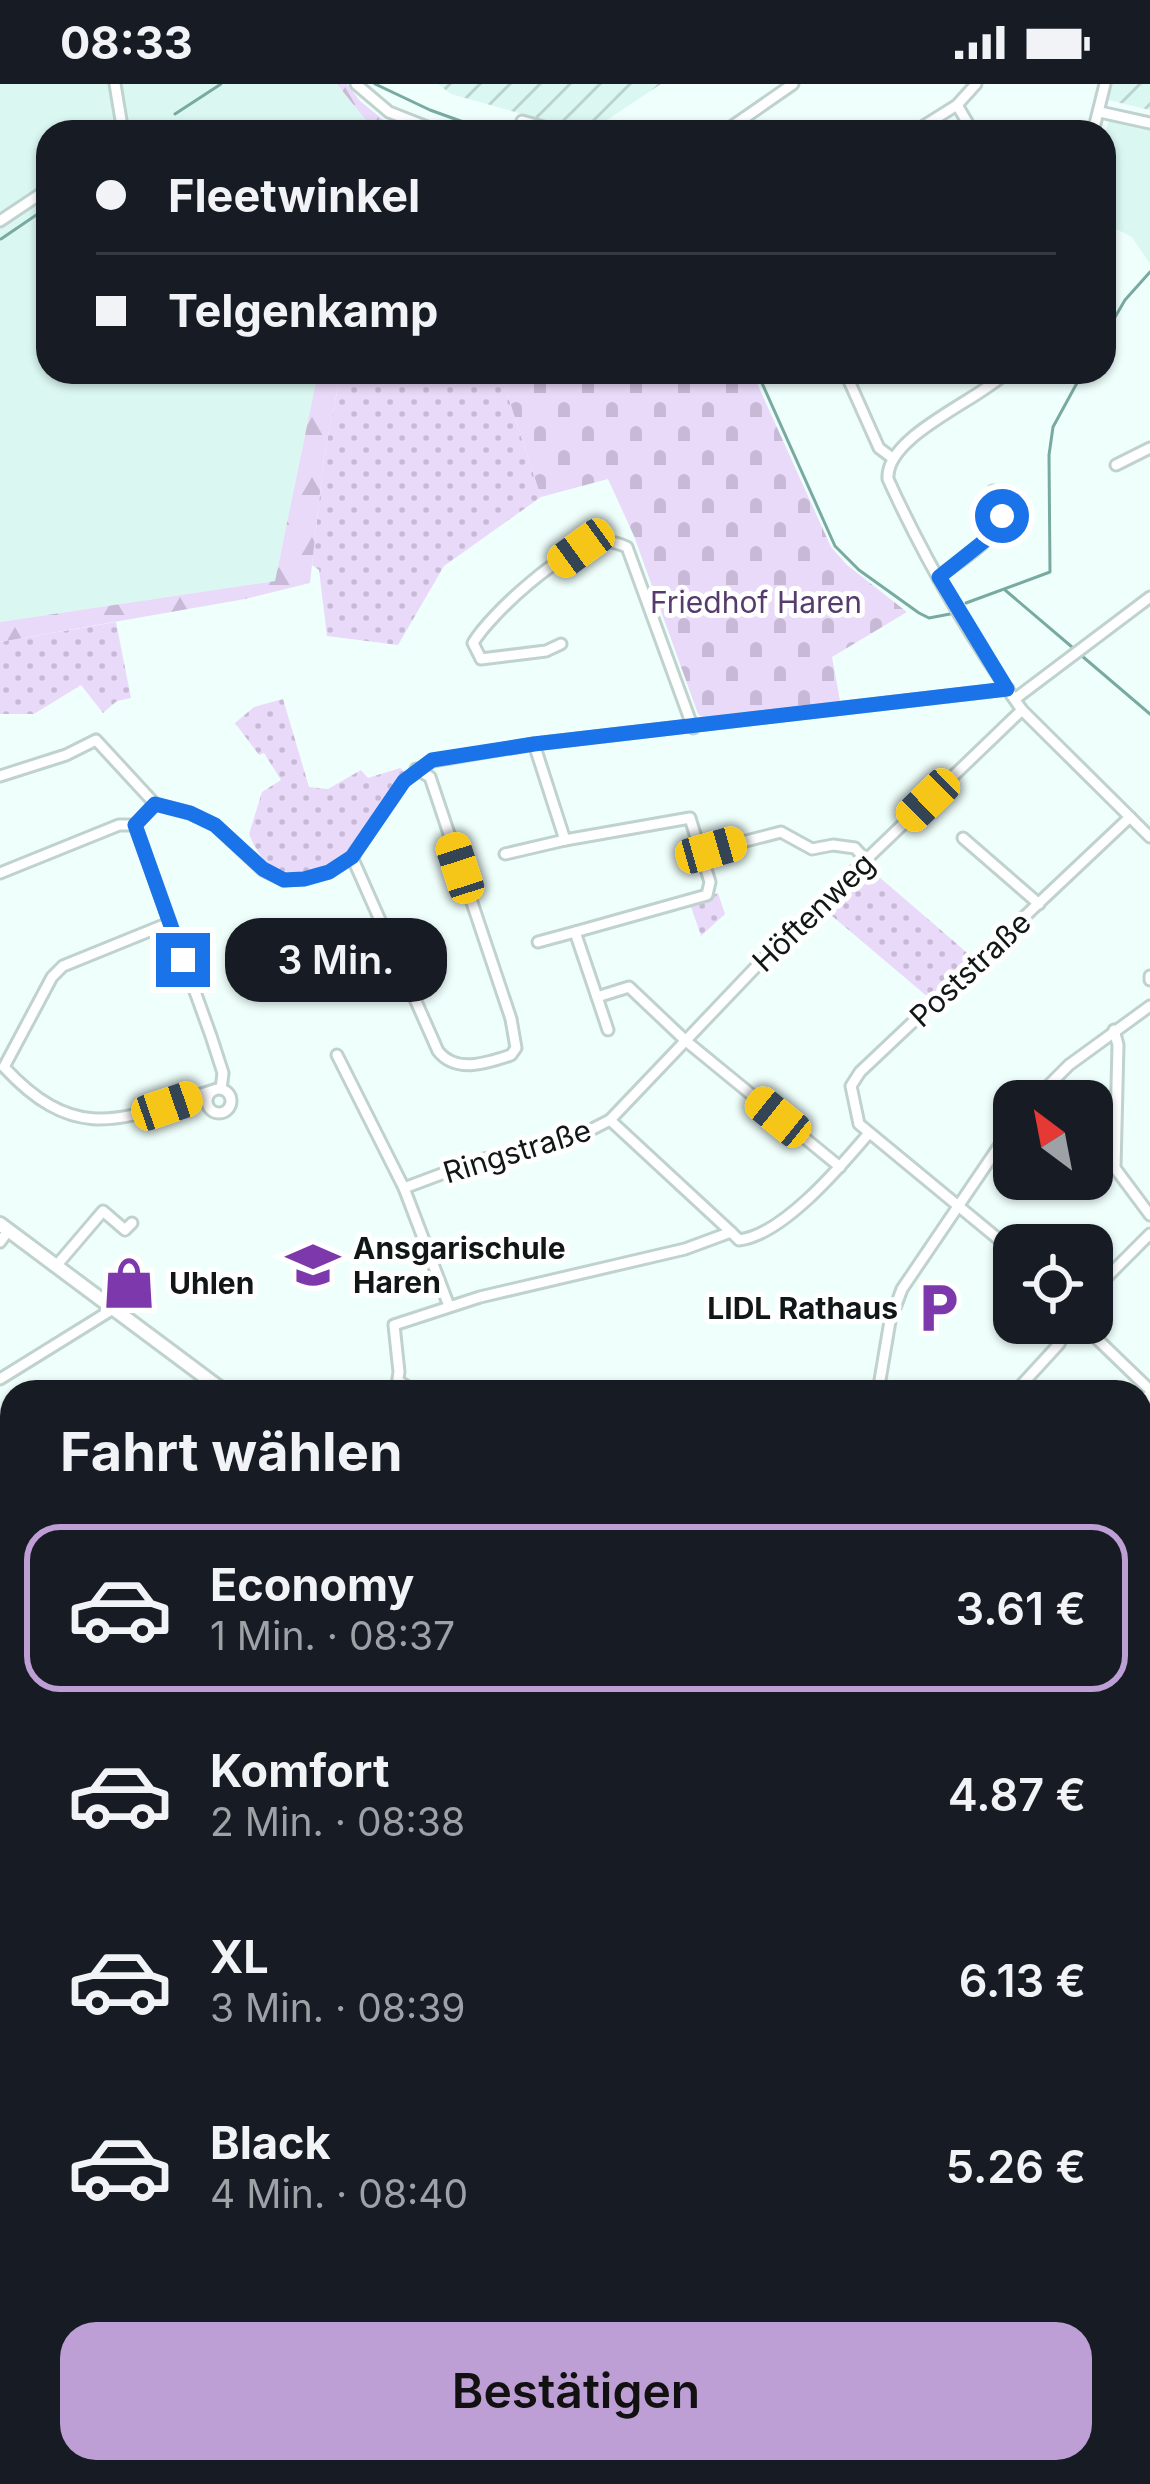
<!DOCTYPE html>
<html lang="de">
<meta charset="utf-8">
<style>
body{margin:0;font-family:Inter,sans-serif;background:#20242c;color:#f1f3f6;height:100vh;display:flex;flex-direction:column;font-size:45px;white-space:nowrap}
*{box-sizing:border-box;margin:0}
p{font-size:39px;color:#9ea1a6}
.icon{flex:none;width:66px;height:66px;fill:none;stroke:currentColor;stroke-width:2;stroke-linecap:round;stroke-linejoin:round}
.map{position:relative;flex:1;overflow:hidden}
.side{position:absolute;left:0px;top:1296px;width:1152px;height:1104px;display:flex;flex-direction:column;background:#171b24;border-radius:36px 36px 0 0;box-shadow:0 3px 9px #0004}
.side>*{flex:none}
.guide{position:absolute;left:36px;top:36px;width:1080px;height:264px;border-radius:36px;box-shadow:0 3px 9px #0004;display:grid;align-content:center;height:264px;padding:0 60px;background:#171b24}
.needle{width:78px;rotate:328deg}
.tools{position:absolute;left:993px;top:996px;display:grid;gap:24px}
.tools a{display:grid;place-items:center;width:120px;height:120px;border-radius:24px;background:#171b24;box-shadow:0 3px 9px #0004;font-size:60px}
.end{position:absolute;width:54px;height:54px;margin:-27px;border:15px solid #1a73e8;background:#fff;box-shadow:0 0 0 6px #fff}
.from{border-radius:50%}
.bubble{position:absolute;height:84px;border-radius:36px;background:#171b24;box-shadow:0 3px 9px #0004;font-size:39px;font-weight:600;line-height:84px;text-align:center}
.car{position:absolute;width:36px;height:72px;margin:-36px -18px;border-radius:15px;box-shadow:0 0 9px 3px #0007;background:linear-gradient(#f5c518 24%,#345 0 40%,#f5c518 0 76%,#345 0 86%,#f5c518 0)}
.guide b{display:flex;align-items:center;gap:42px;height:114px;font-size:45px}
.guide b+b{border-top:3px solid #363941}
.guide i{width:30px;height:30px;background:#f1f3f6}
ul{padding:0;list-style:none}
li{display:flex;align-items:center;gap:36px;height:168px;margin:0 24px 18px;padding:0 36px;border:6px solid transparent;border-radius:36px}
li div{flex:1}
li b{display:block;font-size:45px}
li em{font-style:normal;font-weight:600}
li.current{border-color:#bd9fd5}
li>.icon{width:108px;height:108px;stroke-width:1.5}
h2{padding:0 60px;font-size:54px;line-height:144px}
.button{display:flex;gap:24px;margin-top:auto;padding:24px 60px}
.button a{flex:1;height:138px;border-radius:36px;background:#bd9fd5;color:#111;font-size:48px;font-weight:600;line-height:138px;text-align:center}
.status{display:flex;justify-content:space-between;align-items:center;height:84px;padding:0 60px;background:#171b24;direction:ltr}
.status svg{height:33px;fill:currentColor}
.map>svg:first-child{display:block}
.built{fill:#daf7f1}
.industrial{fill:url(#industrial-furrows)}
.grass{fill:url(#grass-dots)}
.forest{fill:url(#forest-firs)}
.cemetery{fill:url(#cemetery-stones)}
.pitch{fill:#eadafa}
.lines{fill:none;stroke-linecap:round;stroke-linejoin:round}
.stream{stroke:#79aaa1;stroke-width:3}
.minor-casing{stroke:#bfd2ce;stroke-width:15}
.major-casing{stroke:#bfd2ce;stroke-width:18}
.minor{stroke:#fff;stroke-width:9}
.major{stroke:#fff;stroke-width:12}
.route{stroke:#1a73e8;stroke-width:15}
.labels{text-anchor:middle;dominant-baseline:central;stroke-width:10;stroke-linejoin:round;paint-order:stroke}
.park-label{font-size:30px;fill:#563c6c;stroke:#fff}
.street-label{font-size:30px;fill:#111716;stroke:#fff}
.poi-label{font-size:30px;font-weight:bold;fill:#111716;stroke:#fff;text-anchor:start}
</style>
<div class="status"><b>08:33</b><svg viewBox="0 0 49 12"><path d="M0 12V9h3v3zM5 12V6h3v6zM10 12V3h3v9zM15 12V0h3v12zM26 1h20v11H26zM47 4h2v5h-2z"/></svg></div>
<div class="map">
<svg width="1150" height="2400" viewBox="0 0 1150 2400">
<defs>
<pattern id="industrial-furrows" width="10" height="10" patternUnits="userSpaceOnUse" patternTransform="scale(3)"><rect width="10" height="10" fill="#daf7f1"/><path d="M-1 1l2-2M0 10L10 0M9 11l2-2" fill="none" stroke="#bad3ce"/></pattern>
<pattern id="grass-dots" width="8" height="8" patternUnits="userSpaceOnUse" patternTransform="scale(3)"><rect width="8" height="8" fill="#eadafa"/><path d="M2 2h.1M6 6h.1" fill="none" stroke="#c8bad6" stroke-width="1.8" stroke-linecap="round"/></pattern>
<pattern id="forest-firs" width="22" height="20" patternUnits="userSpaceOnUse" patternTransform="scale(3)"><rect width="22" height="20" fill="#eadafa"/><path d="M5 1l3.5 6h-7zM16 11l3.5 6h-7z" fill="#c8bad6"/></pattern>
<pattern id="cemetery-stones" width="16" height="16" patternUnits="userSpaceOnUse" patternTransform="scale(3)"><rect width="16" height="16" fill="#eadafa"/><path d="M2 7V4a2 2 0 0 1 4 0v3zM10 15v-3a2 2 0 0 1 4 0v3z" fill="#c8bad6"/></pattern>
</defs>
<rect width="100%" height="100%" fill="#effffc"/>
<g class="built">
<path d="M0,0H337L372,44L371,48H48V288H318L275,497L0,538Z"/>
<path d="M1109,34L1150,43V180L1132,153L1104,139V58Z"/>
<path d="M12,1421V1573L0,1568V1423Z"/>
<path d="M149,2388H286L281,2392L287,2400H143L139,2395Z"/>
</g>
<g class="industrial">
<path d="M438,0H661L607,36L599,48H586L451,10Z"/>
<path d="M1111,0H1150V26L1108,16Z"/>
</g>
<g class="grass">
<path d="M341,288H500L541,413L444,482L398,561L327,552L319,486L312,481L324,372Z"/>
<path d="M116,538L131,614L117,617L103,629L81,601L34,630H0V558Z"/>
<path d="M283,615L309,703L328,705L361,686L368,694L400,684L404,687C380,726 351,791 297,789C270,788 259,774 249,750L262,708L281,696L264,669L259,671L235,639L254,623Z"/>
<path d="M870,785L972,873L929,914L825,826Z"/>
<path d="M718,809L725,830L701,852L690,820Z"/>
<path d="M12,1711V1908L0,1914V1716Z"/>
<path d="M644,2388H738L732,2400H657Z"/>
</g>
<g class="forest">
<path d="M337,0H347L360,17L391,42L390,48H371L372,44Z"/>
<path d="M318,288H341L324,372L310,499L245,515L0,558V538L275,497Z"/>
<path d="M0,1604L12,1624L11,1697L0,1679Z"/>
</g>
<path class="cemetery" d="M500,288H752L831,463L847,481L907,528L832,573L840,617L705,636L698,630L634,452L608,395L541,413Z"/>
<g class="pitch">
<path d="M1145,1834L1150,1836V1911L1140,1908V1858Z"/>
<path d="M1150,2268V2400H1115L1111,2388H1140V2273Z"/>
</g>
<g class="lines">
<g class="stream">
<path d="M375,0L430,26L491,48"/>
<path d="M175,30L221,0"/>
<path d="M1,155L48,123"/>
<path d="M1104,252L1125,216L1150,188"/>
<path d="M757,288L835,462L859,486L919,529L929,534L950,530"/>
<path d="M1005,506L1072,563"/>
<path d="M966,519L1050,488L1049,371L1053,343L1083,288"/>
<path d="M1082,572L1150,630"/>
<path d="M0,1711L12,1706"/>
<path d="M1140,2239L1150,2232"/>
<path d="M928,2400L944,2388"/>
</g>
<g class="minor-casing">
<g id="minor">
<path d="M115,0L123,48"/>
<path d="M356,0L389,28L440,48"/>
<path d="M957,21L973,48"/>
<path d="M1100,28L1150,39"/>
<path d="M522,37L561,48"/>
<path d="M724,48L793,0"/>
<path d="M914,48L957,21L976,0"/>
<path d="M1093,48L1105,0"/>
<path d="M0,137L48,105"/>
<path d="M845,288L879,364L891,373"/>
<path d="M1007,288C978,317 885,352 888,395C924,474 971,555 1022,626L1150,753"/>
<path d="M1116,381L1150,364"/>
<path d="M939,492C965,474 1016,445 999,408L993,407L986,419L1002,432"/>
<path d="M561,560L546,567L481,575L473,559C491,529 564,463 599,458C609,456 618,459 627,463L693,644"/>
<path d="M1015,615L1150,513"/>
<path d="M534,660L565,756L690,734L710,798L707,811L575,848L597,913L629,903L686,957L840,1083"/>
<path d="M0,692L66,671L96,656L155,720L190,729L215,741L263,786L284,796L304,795L329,788L352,773L404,697L432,677L534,660L1008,605"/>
<path d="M135,741L211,952L223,989L221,1005"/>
<path d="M963,754L1039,820"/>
<path d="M711,766L781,748L812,765L833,761L855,764L866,776"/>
<path d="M505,770L565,756"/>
<path d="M352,773L438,967C456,990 487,979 511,971L516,964L511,935L430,693L416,685"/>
<path d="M0,789L119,741H135L155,720"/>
<path d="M169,839L63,882L52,893L4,983C78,1063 125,1034 214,1006"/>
<path d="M538,858L575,848"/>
<path d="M1150,892V896"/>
<path d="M597,913L608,946"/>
<path d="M1114,946L1118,961L1115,1084L1150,1131"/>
<path d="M337,971L404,1104"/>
<circle cx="219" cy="1017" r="12"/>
<path d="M1033,1017L1069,981L1150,922"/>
<path d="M610,1036L772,866L1022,626"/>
<path d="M0,1158L8,1147"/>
<path d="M1014,1168L859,1040L851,1002L860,988L1130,733"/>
<path d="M56,1182L103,1127L125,1146L132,1139"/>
<path d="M1092,1208L1150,1150"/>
<path d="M449,1222L404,1104L479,1076L571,1056L610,1036L731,1148"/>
<path d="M1080,1239L1083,1241"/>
<path d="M1093,1251L1150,1306"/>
<path d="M0,1295L113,1225"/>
<path d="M400,1298L416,1308"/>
<path d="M396,1308L399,1288L394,1241L480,1213L685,1165L731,1148L739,1156C783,1151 841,1082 869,1049"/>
<path d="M782,1308L826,1304L839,1308"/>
<path d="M878,1308L890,1237L902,1205L1014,1040"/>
<path d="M1015,1308L1059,1260L1069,1239"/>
<path d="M1140,1324L1150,1309"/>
<path d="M0,1403L12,1402"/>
<path d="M1140,1466L1150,1463"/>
<path d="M1140,1550L1150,1542"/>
<path d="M1140,1651L1150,1654"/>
<path d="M1140,1831L1150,1787"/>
<path d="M0,1980L12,1971"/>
<path d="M0,2014L12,2030"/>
<path d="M1140,2213L1150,2210"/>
<path d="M0,2278L12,2275"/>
<path d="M330,2388L340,2400"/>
<path d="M398,2388L406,2400"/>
<path d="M545,2388L548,2400"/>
<path d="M125,2400H134"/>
<path d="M377,2400L391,2388"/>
<path d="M534,2400L536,2388"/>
<path d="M887,2400L902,2388"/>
</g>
</g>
<g class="major-casing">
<g id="major">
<path d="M0,1140L225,1308"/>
<path d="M0,1582L12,1588"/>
<path d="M1140,2133L1150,2135"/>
<path d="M611,2388L616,2400"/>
</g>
</g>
<use href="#minor" class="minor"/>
<use href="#major" class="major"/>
</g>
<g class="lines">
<path class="route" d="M183,876L135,741L155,720L190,729L215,741L263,785L284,796L304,795L329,788L352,773L404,697L432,676L534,660L1007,605L939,493L988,454L1002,432"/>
</g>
<defs>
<g id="school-bare" transform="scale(4.14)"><path d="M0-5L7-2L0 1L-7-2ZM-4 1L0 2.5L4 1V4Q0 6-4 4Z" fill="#7d39ac" stroke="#fff" stroke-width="2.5" paint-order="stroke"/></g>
<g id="shop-bare" transform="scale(4.14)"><path d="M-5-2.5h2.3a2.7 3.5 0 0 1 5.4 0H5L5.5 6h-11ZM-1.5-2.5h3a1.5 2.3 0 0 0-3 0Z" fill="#7d39ac" stroke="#fff" stroke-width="2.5" paint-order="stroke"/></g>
<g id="parking-bare" transform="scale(4.14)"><path d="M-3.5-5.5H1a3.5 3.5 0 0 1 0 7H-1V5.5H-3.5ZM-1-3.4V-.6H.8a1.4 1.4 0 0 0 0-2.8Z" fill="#7d39ac" stroke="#fff" stroke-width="2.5" paint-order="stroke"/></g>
</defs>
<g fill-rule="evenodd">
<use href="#school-bare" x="313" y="1181"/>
<use href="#shop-bare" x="129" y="1199"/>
<use href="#parking-bare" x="938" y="1224"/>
</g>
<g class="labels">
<g class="park-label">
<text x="756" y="518">Friedhof Haren</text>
</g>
<g class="street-label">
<text transform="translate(813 828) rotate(-44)">Höftenweg</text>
<text transform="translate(970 885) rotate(-43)">Poststraße</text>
<text transform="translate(517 1067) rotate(-17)">Ringstraße</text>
</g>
<g class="poi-label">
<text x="353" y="1164">Ansgarischule<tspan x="353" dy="34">Haren</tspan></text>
<text x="169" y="1199">Uhlen</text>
<text x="898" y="1224" text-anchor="end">LIDL Rathaus</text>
</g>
</g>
</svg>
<div class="tools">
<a><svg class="needle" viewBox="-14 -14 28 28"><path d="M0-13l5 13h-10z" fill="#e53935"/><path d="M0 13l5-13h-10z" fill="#9ea1a6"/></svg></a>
<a><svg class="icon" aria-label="locate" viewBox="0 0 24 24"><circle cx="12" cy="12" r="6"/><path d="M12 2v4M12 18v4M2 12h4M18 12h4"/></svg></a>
</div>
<i class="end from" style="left:1002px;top:432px"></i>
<i class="end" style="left:183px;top:876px"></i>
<div class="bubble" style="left:225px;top:834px;width:222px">3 Min.</div>
<i class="car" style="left:581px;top:464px;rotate:234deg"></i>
<i class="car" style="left:928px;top:716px;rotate:226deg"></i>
<i class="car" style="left:711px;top:766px;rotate:74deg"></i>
<i class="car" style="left:460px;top:784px;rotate:342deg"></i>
<i class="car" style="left:167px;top:1022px;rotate:71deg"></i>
<i class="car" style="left:778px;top:1033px;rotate:309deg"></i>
<div class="guide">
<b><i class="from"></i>Fleetwinkel</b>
<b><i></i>Telgenkamp</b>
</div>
<section class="side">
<h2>Fahrt wählen</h2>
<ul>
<li class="current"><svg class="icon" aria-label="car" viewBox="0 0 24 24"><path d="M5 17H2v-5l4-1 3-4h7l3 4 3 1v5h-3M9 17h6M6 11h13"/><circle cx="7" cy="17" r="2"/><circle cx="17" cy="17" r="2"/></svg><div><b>Economy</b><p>1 Min. · 08:37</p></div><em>3.61 €</em></li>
<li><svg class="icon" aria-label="car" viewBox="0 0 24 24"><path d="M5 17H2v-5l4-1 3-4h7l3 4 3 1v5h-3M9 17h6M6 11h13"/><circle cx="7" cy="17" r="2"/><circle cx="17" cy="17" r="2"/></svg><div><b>Komfort</b><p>2 Min. · 08:38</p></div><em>4.87 €</em></li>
<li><svg class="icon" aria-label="car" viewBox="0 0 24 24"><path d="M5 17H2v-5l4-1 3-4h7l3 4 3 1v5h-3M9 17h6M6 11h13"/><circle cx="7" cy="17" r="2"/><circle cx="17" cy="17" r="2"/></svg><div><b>XL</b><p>3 Min. · 08:39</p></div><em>6.13 €</em></li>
<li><svg class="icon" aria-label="car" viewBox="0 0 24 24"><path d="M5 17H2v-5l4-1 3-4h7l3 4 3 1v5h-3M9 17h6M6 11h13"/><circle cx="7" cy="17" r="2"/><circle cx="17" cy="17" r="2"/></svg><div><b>Black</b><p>4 Min. · 08:40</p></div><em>5.26 €</em></li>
</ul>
<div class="button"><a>Bestätigen</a></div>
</section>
</div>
